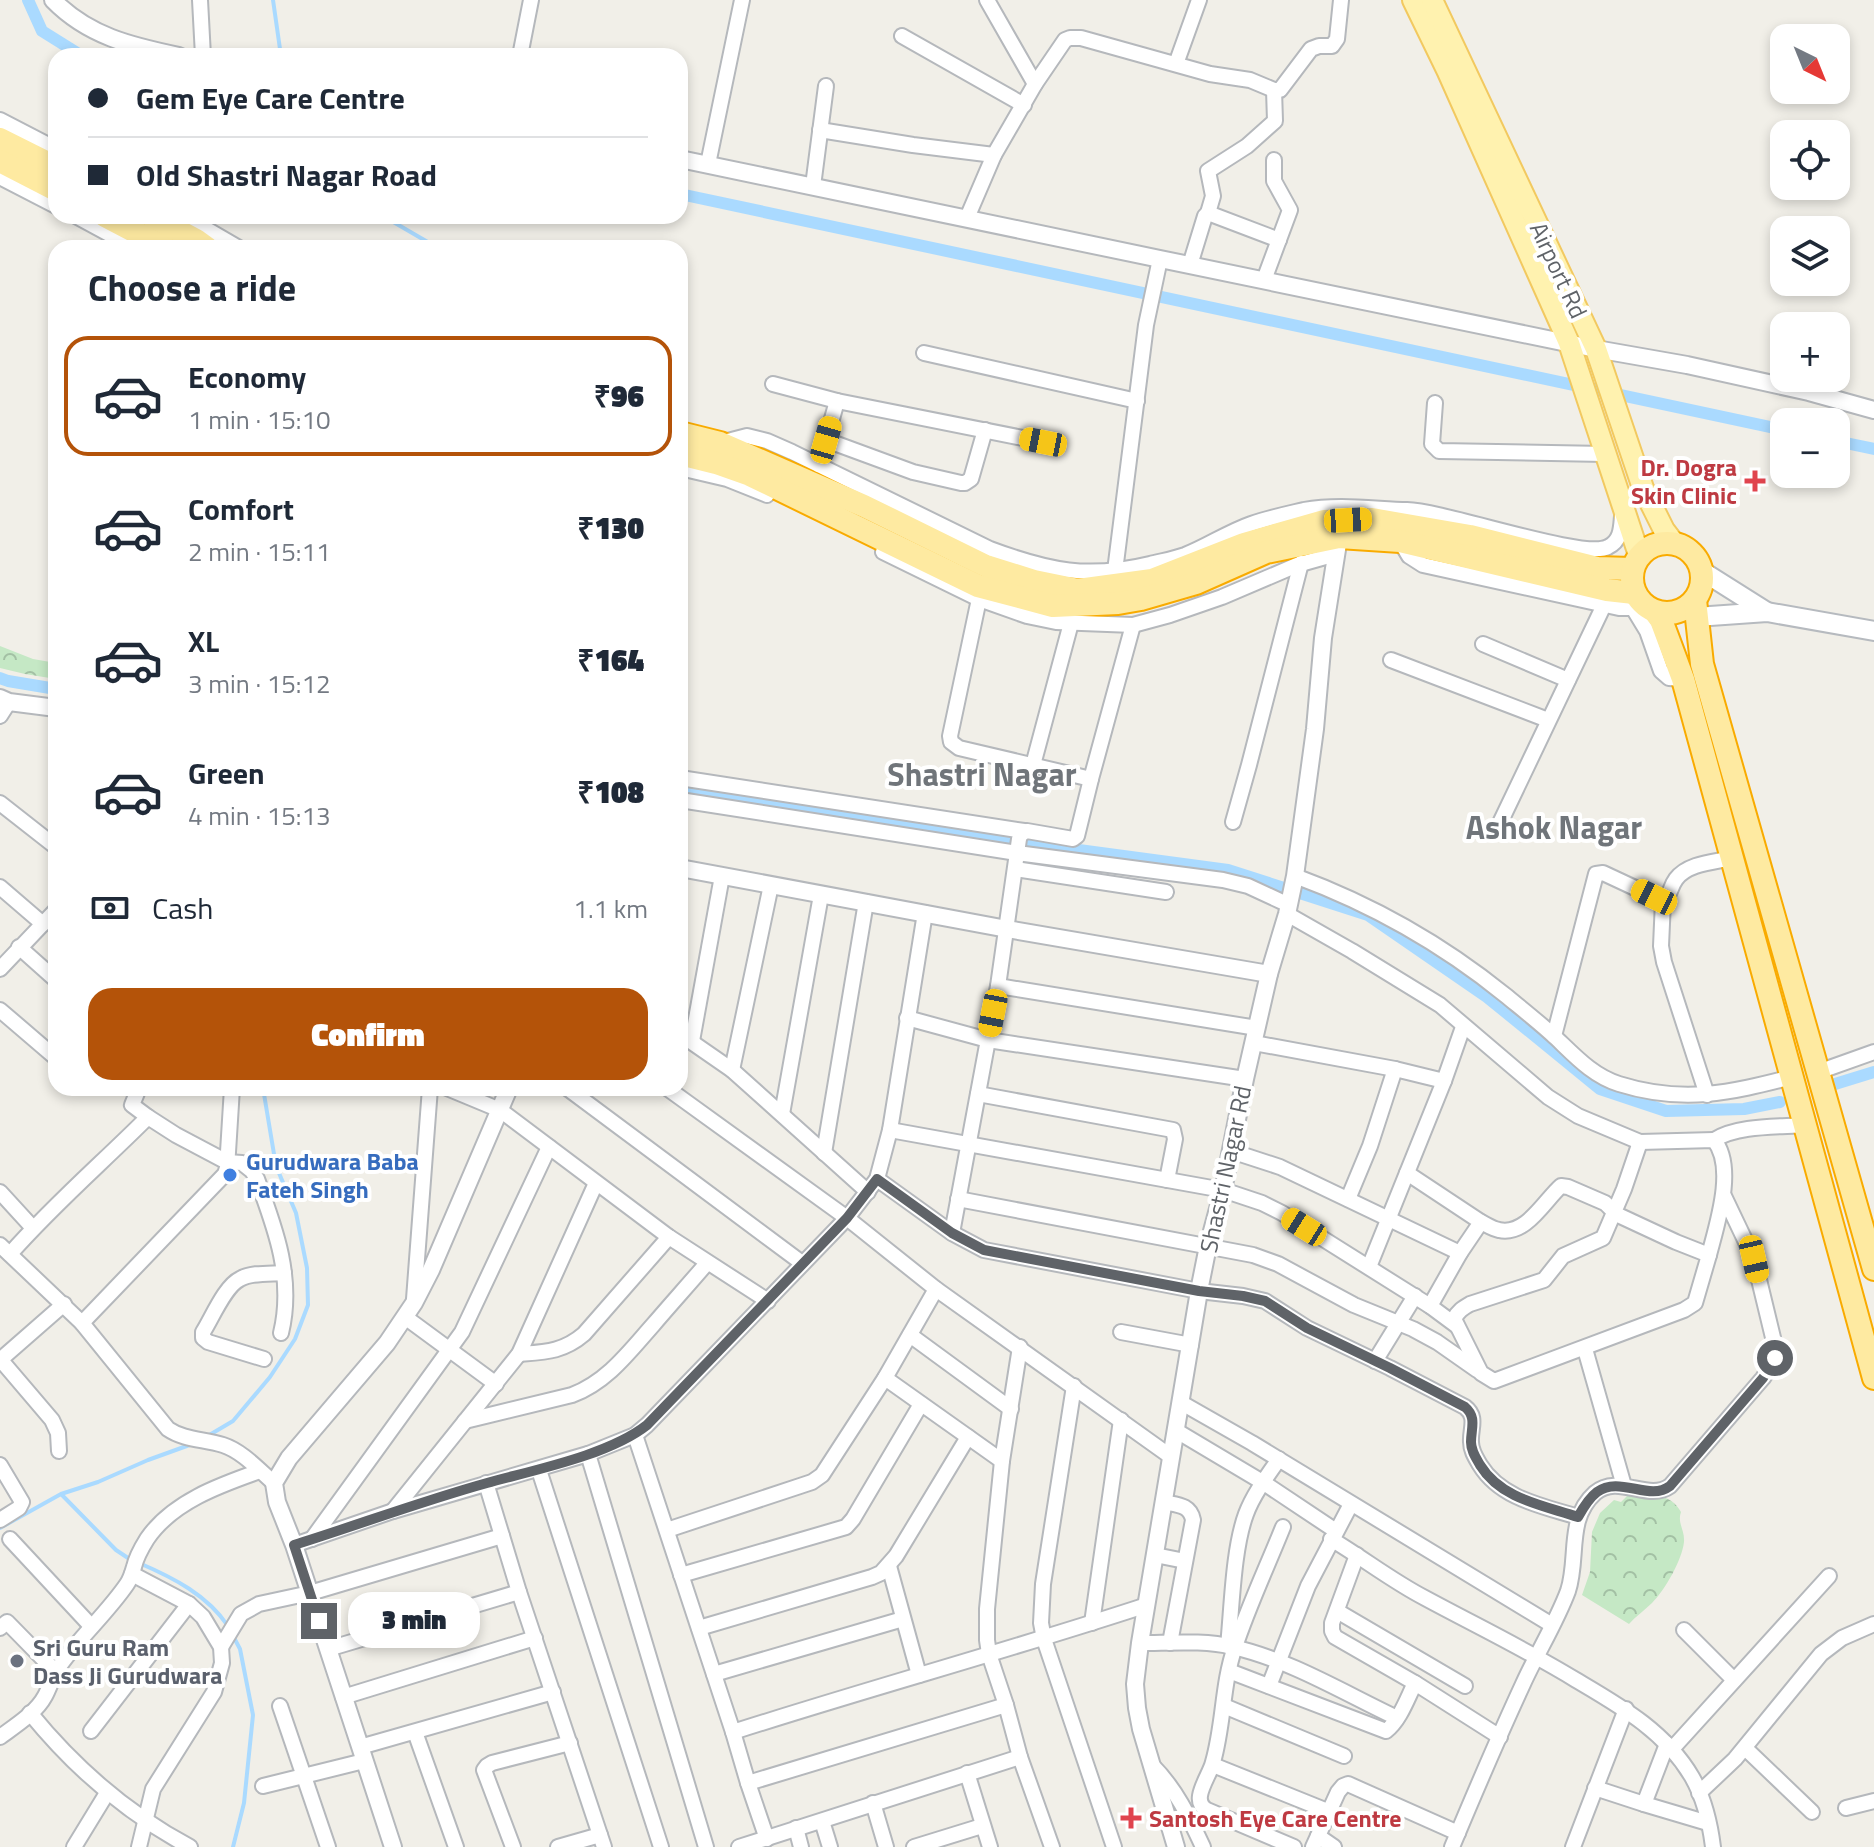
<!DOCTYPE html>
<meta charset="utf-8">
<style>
body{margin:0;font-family:"Titillium Web",sans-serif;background:#f6f6f7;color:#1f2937;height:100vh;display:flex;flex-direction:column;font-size:30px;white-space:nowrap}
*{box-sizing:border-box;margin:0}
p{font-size:26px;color:#747a83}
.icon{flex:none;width:44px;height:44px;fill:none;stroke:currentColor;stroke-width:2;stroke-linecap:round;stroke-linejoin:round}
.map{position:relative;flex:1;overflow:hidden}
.details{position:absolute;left:48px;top:240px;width:640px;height:856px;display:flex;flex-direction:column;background:#fff;border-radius:24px;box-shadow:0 4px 12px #0003}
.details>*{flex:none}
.hud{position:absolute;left:48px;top:48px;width:640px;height:176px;border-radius:24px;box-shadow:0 4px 12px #0003;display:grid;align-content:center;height:176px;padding:0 40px;background:#fff}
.needle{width:52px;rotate:137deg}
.tools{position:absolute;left:1770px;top:24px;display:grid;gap:16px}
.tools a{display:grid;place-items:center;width:80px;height:80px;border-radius:16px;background:#fff;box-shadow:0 4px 12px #0003;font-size:40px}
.end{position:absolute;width:36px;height:36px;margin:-18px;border:10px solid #5f6368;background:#fff;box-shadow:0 0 0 4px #fff}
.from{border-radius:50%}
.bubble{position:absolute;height:56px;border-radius:24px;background:#fff;box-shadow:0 4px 12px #0003;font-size:26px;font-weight:800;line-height:56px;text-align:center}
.car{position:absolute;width:24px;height:48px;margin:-24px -12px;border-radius:10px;box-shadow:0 0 6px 2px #0007;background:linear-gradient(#f5c518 24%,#345 0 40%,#f5c518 0 76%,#345 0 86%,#f5c518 0)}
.hud b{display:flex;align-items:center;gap:28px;height:76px;font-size:30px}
.hud b+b{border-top:2px solid #e0e1e3}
.hud i{width:20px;height:20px;background:#1f2937}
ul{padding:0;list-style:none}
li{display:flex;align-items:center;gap:24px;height:120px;margin:0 16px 12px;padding:0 24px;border:4px solid transparent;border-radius:24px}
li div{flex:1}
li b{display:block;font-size:30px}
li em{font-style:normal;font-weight:800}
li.selected{border-color:#b45309}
li>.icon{width:72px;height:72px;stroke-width:1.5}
h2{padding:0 40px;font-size:36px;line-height:96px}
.pay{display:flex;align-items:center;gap:20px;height:88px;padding:0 40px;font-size:30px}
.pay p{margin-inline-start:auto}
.button{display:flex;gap:16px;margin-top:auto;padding:16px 40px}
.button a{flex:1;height:92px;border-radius:24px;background:#b45309;color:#fff;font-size:32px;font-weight:800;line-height:92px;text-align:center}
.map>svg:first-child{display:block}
.park{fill:url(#park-crowns)}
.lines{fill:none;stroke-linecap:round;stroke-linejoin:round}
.stream{stroke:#aadaff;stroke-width:4}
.canal{stroke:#aadaff;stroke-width:12}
.minor-casing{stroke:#b5b8bc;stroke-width:18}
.tertiary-casing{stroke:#b5b8bc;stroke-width:20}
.secondary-casing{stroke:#b6babf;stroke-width:22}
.primary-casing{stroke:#f2c960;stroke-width:24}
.trunk-casing{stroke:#f9ab00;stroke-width:26}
.minor{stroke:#fff;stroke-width:14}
.tertiary{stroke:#fff;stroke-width:16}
.secondary{stroke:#fff;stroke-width:18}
.primary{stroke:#fff2af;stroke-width:20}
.trunk{stroke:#feeaa1;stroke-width:22}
.route{stroke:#5f6368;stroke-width:10}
.health-dot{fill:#e0444e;stroke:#fff;stroke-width:3}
.shop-dot{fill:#3f7fe0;stroke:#fff;stroke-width:3}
.worship-dot{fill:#6b7280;stroke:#fff;stroke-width:3}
.labels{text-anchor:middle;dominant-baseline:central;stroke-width:8;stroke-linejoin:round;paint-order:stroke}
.street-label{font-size:24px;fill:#5f6368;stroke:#fff}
.health-label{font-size:24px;font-weight:bold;fill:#be3a42;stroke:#fff;text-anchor:end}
.shop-label{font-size:24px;font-weight:bold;fill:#366cbe;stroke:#fff;text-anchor:start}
.worship-label{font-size:24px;font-weight:bold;fill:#5b616d;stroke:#fff;text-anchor:start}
.district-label{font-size:32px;font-weight:bold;fill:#70757a;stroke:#fff}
</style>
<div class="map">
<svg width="1874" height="1847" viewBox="0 0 1874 1847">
<defs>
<pattern id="park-crowns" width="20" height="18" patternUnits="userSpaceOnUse" patternTransform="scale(2)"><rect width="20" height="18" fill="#c5e8c5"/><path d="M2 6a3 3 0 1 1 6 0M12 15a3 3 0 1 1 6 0" fill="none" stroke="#a3c0a4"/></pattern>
</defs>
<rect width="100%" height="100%" fill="#f1efe8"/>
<g class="park">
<path d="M0,646L33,659L56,663V679L25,674L0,668Z"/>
<path d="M1630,1493C1648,1493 1671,1493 1681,1512C1677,1523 1685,1530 1684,1542C1682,1560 1665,1590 1652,1603C1645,1610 1636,1616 1629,1624L1582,1595L1590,1572L1592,1532L1600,1513L1614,1500L1621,1502Z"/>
</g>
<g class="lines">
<g class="stream">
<path d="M273,0L281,56"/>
<path d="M383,216L438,248"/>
<path d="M206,1437L233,1421L270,1377L295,1339L308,1305L307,1268L296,1213L276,1166L263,1088"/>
<path d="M62,1495L116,1550L131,1560"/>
<path d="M0,1528L61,1494L98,1482L148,1460L195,1443"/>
<path d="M139,1563C174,1578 207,1595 228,1626"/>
<path d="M232,1634L240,1649L253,1715L244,1803L233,1847"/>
</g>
<g class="canal">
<path d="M28,0L42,31L82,56"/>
<path d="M680,194L1784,430"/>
<path d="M1836,441L1874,449"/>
<path d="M0,678L8,681L56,689"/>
<path d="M680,785L952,833L1228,870L1368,915L1487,997L1600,1089L1666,1111L1744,1109L1780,1102"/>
<path d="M1835,1084L1874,1072"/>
</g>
<g class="minor-casing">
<g id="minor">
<path d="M200,0L203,56"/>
<path d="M902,36L1024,105"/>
<path d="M520,56L531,0"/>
<path d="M1176,64L1199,0"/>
<path d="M1035,84L1065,40L1070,38H1081L1210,74L1250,80L1274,90H1280L1311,49L1319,46H1332L1337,39L1341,0"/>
<path d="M0,120L56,149"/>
<path d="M820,130L913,145L994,155L1035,84L987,0"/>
<path d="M708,164L742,0"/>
<path d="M0,177L56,206"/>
<path d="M813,186L826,86"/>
<path d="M1208,213L1213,196L1208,171L1247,146L1275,121L1274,90"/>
<path d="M76,216L135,248"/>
<path d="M184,216L239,248"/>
<path d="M967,218L994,155"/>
<path d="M1190,265L1205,216L1208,213L1279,240"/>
<path d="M1264,280L1290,210L1274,181V160"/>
<path d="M924,353L1137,401"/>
<path d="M773,384L837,401L1043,442"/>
<path d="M1435,403L1432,444L1439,451L1605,454"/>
<path d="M826,440L913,472L961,483H965L971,479L985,430"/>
<path d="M720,443L747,436L767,441L792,452L990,549C1049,571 1088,579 1150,564C1162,561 1174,559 1185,555C1208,546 1228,532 1251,524C1268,518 1287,514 1304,510C1338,504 1373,509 1407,510C1445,511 1584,560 1608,547C1621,541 1621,528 1622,516"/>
<path d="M819,465L837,401"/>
<path d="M680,468L727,479L767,495"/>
<path d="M1400,541L1409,556L1423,565L1619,608H1632L1642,605"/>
<path d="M883,552L979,599L1027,616L1056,622L1133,625L1170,615L1222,597L1297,565L1336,554"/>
<path d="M1115,571L1146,325L1160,259"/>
<path d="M979,599L950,736L951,742L959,748L1091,779"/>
<path d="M1633,608L1647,631L1661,671L1669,678L1683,679"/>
<path d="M1483,644L1568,680"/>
<path d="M1391,660L1548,720"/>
<path d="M0,716L9,702"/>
<path d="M1033,765L1071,623"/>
<path d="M680,778L1024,831"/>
<path d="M680,800L1017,853L1223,880L1248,886L1289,905"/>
<path d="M0,803L56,847"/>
<path d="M1233,822L1249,765L1301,563"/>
<path d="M1500,823L1604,605"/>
<path d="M1015,869L1166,892"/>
<path d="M1295,876C1371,904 1442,944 1505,995C1522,1009 1540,1023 1556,1038C1575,1056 1593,1076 1619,1084C1683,1104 1730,1093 1792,1077"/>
<path d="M0,887L43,924"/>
<path d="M1663,901L1661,946L1664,962L1707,1095"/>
<path d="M1287,914L1352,951L1440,1005L1548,1097L1578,1116L1640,1142L1714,1140C1736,1167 1717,1224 1709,1255"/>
<path d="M19,947L56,980"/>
<path d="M0,969L56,910"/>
<path d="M998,986L1257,1028"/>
<path d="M0,1010L56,1058"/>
<path d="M907,1018L988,1040L1245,1079"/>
<path d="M680,1034L732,1070L868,1192"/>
<path d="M1554,1036L1596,874L1603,873L1663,901C1671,895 1670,887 1676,879C1688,863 1715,862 1732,858"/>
<path d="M692,1041L722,876"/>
<path d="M1254,1043L1395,1069L1444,1081"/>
<path d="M732,1070L771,885"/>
<path d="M1818,1072L1874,1052"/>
<path d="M139,1088L132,1105L148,1117"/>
<path d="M447,1088L500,1110L669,1237L768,1301"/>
<path d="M567,1088L802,1263"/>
<path d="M667,1088L847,1218L936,1289L1170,1456"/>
<path d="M978,1094L1173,1130L1175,1139L1167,1180"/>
<path d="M782,1114L821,895"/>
<path d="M890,1130L1223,1190L1262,1203L1282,1213L1430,1306L1457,1326"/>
<path d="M1714,1140C1737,1125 1778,1127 1805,1125"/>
<path d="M1231,1151L1280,1167L1460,1253"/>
<path d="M824,1153L866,902"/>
<path d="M1407,1173L1481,1222L1460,1253L1430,1306"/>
<path d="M877,1179L952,1233L984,1250L1199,1291L1243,1296L1265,1301L1307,1328L1390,1368L1465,1407C1478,1417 1470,1429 1471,1442C1471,1451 1476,1458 1480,1465C1501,1499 1543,1506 1578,1517"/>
<path d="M0,1192L33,1228"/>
<path d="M958,1199L1253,1255L1278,1264L1354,1305L1413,1329L1437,1342L1477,1370"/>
<path d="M1348,1199L1370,1146L1395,1069"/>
<path d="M1481,1222C1487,1225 1493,1229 1499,1230C1526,1236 1544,1201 1561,1186L1568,1187L1605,1203C1610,1207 1613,1212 1618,1215L1676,1242L1709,1255L1695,1303L1684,1310L1494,1381L1481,1373L1454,1319C1458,1311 1463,1308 1470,1304L1544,1280L1563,1256L1603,1238L1624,1189L1640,1142"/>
<path d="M952,1233L998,986L1019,839L1021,834L1027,831L1073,839L1077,836L1091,779L1133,625"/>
<path d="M0,1245L82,1323L168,1429C184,1440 204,1439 223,1445C242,1451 259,1470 274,1483"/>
<path d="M10,1254C53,1205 102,1163 148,1117L176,1135L227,1162L242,1163L252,1171L257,1179C276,1230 294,1279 281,1333"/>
<path d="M1369,1267L1444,1081L1463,1027"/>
<path d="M414,1299L430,1088"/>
<path d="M405,1317L496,1384"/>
<path d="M82,1323L225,1174L227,1168L232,1088"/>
<path d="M1121,1332L1191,1345"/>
<path d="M910,1335L1011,1409"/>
<path d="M1020,1347L1002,1461L987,1609V1640L989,1654L1006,1705L1020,1757L1052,1847"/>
<path d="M1585,1349L1624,1486"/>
<path d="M519,1354C545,1352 563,1352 584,1334L669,1237"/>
<path d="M0,1359L52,1420L58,1433L59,1451"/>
<path d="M264,1359L208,1342L203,1338V1332C212,1318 225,1286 240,1279C252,1272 271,1274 284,1273"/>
<path d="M0,1360L64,1304"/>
<path d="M1375,1361L1415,1296"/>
<path d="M885,1378L1002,1461"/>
<path d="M1074,1386L1043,1584L1041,1623L1044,1639L1114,1847"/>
<path d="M1180,1402L1252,1443L1552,1625"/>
<path d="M465,1421L572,1395C607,1382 629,1352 653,1325C671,1304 689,1284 707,1263"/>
<path d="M1175,1430L1264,1483L1336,1531"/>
<path d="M635,1435L733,1732C870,1688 1010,1650 1147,1605"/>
<path d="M588,1454L706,1847"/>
<path d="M0,1465L22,1502L19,1508L0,1520"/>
<path d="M539,1470L661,1847"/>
<path d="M1163,1502C1176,1505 1190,1504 1193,1520L1170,1643"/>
<path d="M393,1511L519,1354L596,1183"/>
<path d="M1283,1527C1267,1567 1248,1607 1235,1647C1222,1684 1224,1724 1213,1762C1210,1776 1189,1801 1207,1810L1294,1847"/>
<path d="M667,1530L800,1486L812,1482L822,1475L885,1378L936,1289"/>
<path d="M10,1539L91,1626"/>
<path d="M312,1539L462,1332L549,1147"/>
<path d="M1331,1539C1363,1558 1392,1581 1425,1598C1475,1625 1527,1650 1576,1680C1620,1706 1665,1731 1692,1777C1704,1798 1710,1823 1713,1847"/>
<path d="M294,1545L393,1511L588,1454L635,1435L647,1425L847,1218L877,1179L890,1130L925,913"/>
<path d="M1155,1555L1185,1561"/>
<path d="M1357,1555L1332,1623V1631L1335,1637L1415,1683L1500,1737"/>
<path d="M889,1566L919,1675"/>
<path d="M132,1574L189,1604L203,1617L221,1647L222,1663L214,1692L153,1789L139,1847"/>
<path d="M681,1575L846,1527L853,1519L921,1404"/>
<path d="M519,1592L604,1847"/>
<path d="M1337,1611L1465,1686"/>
<path d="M1092,1623L1121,1420"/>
<path d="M0,1628L7,1622L55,1671"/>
<path d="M699,1628L872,1577L881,1573L896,1556L968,1437"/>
<path d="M1684,1630L1734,1680"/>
<path d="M1140,1643C1170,1643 1204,1640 1233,1647C1290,1660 1344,1693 1397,1718"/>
<path d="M1228,1646C1232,1607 1233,1549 1246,1514C1253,1495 1267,1476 1279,1459"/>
<path d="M221,1647L241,1614L259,1604L310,1593L502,1536"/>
<path d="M328,1649L519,1592L486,1483"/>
<path d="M1229,1671L1386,1731C1400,1720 1407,1699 1415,1683"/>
<path d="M714,1674L903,1619"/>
<path d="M1269,1686L1308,1586L1351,1504"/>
<path d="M343,1697L535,1638"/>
<path d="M280,1706L328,1847"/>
<path d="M1224,1706L1344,1756"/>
<path d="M30,1713C74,1767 128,1814 190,1847"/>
<path d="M91,1731L189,1604"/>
<path d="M415,1732L456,1847"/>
<path d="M733,1732L748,1783L767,1839"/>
<path d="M0,1737C15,1726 36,1713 45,1696C51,1685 53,1674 61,1664C81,1636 108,1612 127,1584C131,1578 132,1573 134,1567C136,1558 142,1547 147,1539C172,1502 220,1485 260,1471"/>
<path d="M360,1747L553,1692"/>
<path d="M1745,1748L1812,1812"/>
<path d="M1672,1749L1829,1576"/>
<path d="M1152,1765C1176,1789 1189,1817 1203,1847"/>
<path d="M1213,1765L1330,1812"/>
<path d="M967,1773L990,1847"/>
<path d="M748,1783L1006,1705"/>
<path d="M263,1786L364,1761"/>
<path d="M1595,1788L1644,1804L1708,1823"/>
<path d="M1699,1793L1735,1759L1821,1654L1842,1638L1874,1624"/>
<path d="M873,1803L886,1847"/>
<path d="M1644,1804L1667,1744"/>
<path d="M1846,1808L1874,1801"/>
<path d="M822,1821L830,1847"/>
<path d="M796,1828L801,1847"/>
<path d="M1318,1836L1334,1847"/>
<path d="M74,1847L107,1793"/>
<path d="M513,1847L484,1770L487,1766L492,1763L570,1743"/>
<path d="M558,1847L600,1835"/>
<path d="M739,1847L1020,1757"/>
<path d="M914,1847L982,1826"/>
<path d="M1313,1847L1338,1792L1343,1786L1348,1784L1458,1833"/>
<path d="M1452,1847C1475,1792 1498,1738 1523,1684C1537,1653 1556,1623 1568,1591C1579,1558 1566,1519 1595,1493C1618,1473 1648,1502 1670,1486L1763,1378L1771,1366L1776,1350L1754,1259L1724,1196"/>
<path d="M1573,1847L1626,1709"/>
</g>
</g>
<g class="tertiary-casing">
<g id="tertiary">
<path d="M53,0C88,36 131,46 179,56"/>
<path d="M680,159L1160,259L1596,349L1687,365L1809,392L1874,410"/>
<path d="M0,698L9,702L56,708"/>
<path d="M680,868L1007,929L1269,974"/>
<path d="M393,1847L294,1545L277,1502L274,1483L289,1458L387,1343L414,1303L431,1270L509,1088"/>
<path d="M1176,1847L1141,1729L1137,1708L1135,1684L1140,1643L1199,1291L1208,1246L1223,1190L1245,1079L1269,974L1287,914L1295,876L1315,729L1323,638L1339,537"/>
</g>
</g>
<g class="secondary-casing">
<g id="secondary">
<path d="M1702,571L1767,612"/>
<path d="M1696,617L1767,612L1874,631"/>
</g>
</g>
<g class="primary-casing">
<g id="primary">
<path d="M1413,0L1448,72L1569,343L1639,555"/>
<path d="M1432,0L1596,349L1643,488L1664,530L1674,543"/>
</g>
</g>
<g class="trunk-casing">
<g id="trunk">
<path d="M0,139L56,167"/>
<path d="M0,161L56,190"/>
<path d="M105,216L166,248"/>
<path d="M151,216L196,240L207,248"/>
<path d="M680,433L720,443L864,506L986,566L1034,581L1078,590L1152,580L1244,544L1324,521L1372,519L1470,536L1597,568L1632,569"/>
<path d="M680,454L716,463L750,475L978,586L1053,606L1118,603L1141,599L1196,583L1266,552L1339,537L1400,541L1607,590L1634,593"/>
<circle cx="1667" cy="578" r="35"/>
<path d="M1695,600L1702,664L1874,1269"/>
<path d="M1655,612L1661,620L1683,679L1874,1378"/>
</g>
</g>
<use href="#minor" class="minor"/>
<use href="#tertiary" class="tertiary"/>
<use href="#secondary" class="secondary"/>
<use href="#primary" class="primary"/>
<use href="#trunk" class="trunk"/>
</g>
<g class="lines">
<path class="route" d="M319,1621L294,1545C358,1525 422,1501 487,1483C534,1470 609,1455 647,1425L847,1218L877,1179L952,1233L984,1250L1199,1291L1243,1296L1265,1301L1307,1328L1390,1368L1465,1407C1477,1417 1471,1429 1471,1442C1471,1451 1476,1458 1480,1465C1501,1499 1542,1505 1578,1517C1583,1508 1589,1498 1597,1492C1620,1475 1649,1502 1670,1486L1763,1378L1775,1358"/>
</g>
<g class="health-dot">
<path d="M1751 469h8v8h8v8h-8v8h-8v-8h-8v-8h8z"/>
<path d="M1127 1806h8v8h8v8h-8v8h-8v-8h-8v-8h8z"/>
</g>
<circle class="shop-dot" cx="230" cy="1175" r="8"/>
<circle class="worship-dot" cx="17" cy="1661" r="8"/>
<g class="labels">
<g class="street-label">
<text transform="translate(1559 270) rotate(65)">Airport Rd</text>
<text transform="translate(1225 1169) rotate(-78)">Shastri Nagar Rd</text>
</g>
<g class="health-label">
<text x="1737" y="467">Dr. Dogra<tspan x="1737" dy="28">Skin Clinic</tspan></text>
<text x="1149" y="1818" text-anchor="start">Santosh Eye Care Centre</text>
</g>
<g class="shop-label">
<text x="246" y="1161">Gurudwara Baba<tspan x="246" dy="28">Fateh Singh</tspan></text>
</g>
<g class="worship-label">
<text x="33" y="1647">Sri Guru Ram<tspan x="33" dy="28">Dass Ji Gurudwara</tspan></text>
</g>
<g class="district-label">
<text x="982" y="774">Shastri Nagar</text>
<text x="1554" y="827">Ashok Nagar</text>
</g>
</g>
</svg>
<div class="tools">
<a><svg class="needle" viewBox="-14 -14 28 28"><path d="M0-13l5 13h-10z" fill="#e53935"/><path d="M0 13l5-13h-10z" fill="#747a83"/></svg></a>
<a><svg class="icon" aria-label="locate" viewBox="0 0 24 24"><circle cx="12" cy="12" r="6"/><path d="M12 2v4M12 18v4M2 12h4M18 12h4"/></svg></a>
<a><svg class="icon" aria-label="layers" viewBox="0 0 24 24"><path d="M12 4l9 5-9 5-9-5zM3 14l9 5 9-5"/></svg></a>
<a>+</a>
<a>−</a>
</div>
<i class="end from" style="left:1775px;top:1358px"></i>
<i class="end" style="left:319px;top:1621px"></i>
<div class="bubble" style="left:348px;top:1592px;width:132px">3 min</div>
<i class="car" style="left:826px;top:440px;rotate:16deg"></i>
<i class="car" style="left:1043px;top:442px;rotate:281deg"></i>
<i class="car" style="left:1348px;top:520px;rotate:87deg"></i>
<i class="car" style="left:1654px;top:897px;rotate:296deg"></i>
<i class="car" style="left:993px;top:1013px;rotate:191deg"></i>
<i class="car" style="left:1304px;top:1227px;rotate:302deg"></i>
<i class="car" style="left:1754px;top:1259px;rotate:167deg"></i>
<div class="hud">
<b><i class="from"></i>Gem Eye Care Centre</b>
<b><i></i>Old Shastri Nagar Road</b>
</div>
<section class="details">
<h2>Choose a ride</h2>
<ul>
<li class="selected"><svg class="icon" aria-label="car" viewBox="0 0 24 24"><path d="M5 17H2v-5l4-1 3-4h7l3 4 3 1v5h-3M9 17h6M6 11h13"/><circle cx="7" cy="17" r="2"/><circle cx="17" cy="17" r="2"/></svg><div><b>Economy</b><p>1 min · 15:10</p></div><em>₹96</em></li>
<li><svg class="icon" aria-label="car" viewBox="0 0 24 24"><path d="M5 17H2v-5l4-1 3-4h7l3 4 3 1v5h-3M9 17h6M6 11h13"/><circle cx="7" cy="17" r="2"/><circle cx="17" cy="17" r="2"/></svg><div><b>Comfort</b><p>2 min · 15:11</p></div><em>₹130</em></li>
<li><svg class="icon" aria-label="car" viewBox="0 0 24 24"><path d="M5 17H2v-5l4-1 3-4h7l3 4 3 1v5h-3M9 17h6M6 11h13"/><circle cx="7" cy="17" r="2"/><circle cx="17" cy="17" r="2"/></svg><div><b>XL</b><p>3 min · 15:12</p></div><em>₹164</em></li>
<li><svg class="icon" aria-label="car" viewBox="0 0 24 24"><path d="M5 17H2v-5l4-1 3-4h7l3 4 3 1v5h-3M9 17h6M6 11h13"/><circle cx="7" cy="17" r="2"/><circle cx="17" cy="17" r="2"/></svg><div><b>Green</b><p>4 min · 15:13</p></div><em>₹108</em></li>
</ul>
<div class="pay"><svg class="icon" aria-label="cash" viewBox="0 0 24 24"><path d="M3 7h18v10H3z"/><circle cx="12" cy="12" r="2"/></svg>Cash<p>1.1 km</p></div>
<div class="button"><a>Confirm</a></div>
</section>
</div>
